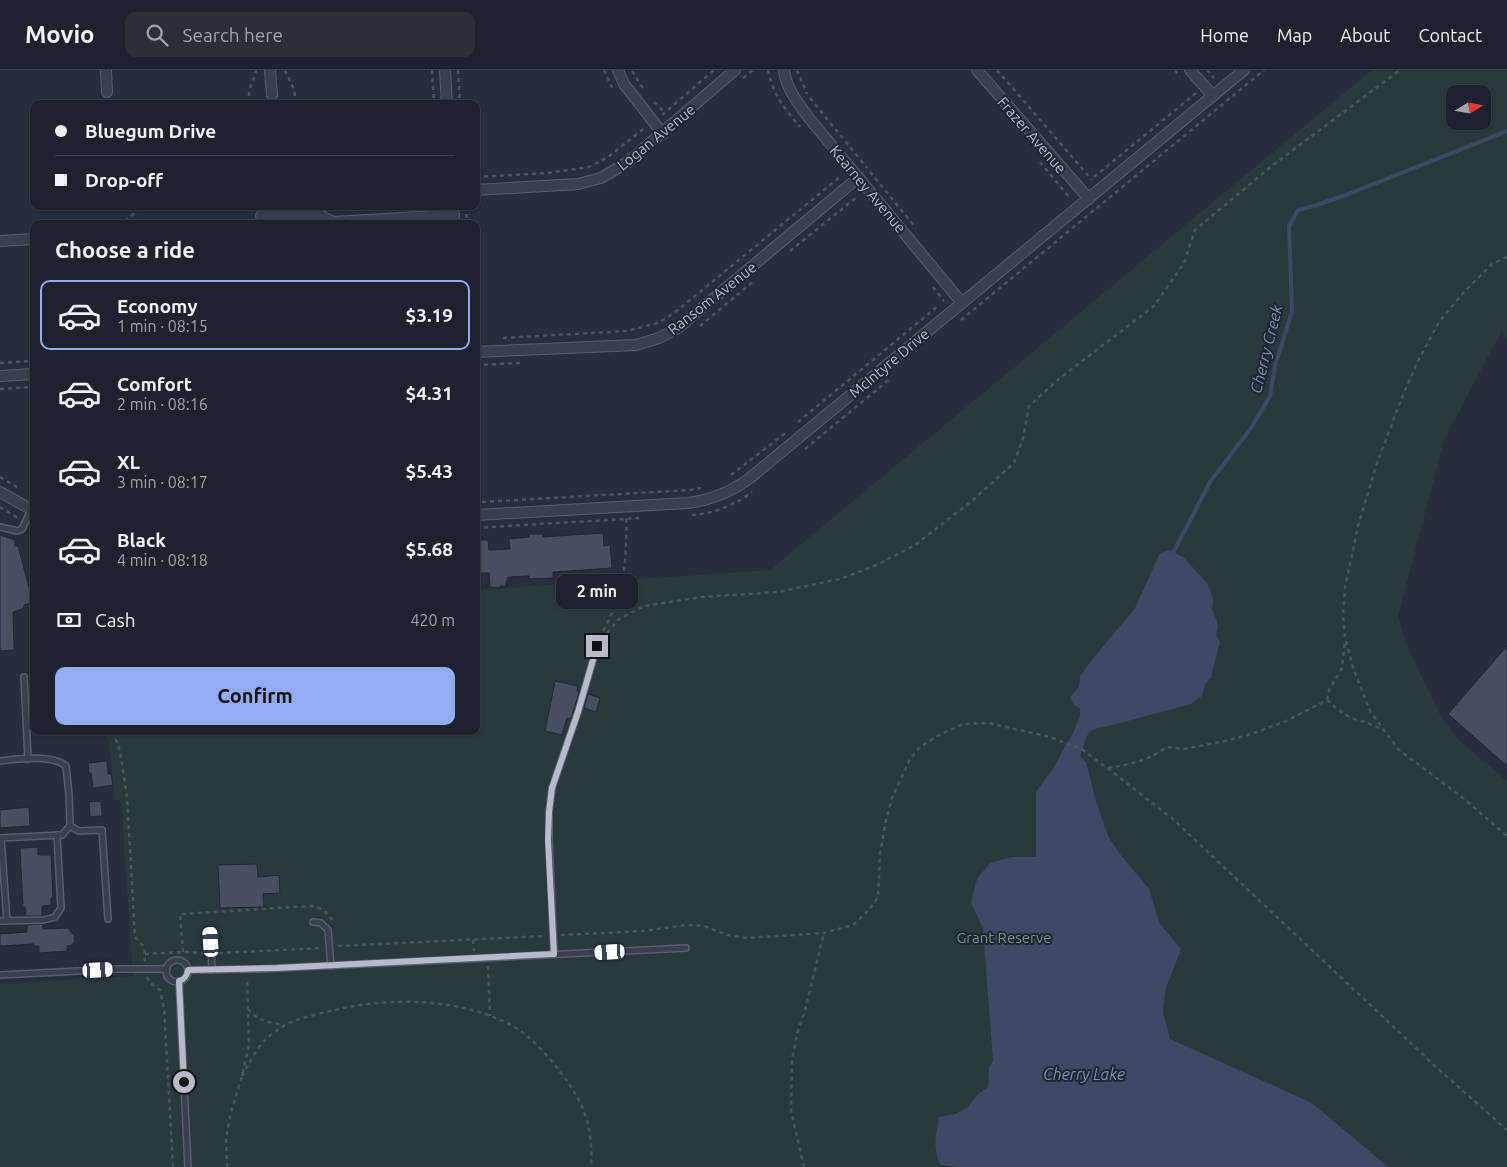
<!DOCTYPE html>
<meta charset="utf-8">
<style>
body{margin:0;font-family:Ubuntu,sans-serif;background:#2a2f3a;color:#f1f3f6;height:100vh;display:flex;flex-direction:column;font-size:19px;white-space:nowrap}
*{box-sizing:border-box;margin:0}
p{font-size:16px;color:#a0a4aa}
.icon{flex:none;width:28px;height:28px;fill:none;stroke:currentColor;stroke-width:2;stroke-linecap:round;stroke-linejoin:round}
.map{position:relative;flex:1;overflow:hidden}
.details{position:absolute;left:30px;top:150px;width:450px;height:515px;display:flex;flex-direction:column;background:#1d222e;border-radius:10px;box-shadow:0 1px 4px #0004,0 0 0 1px #3b3f4a}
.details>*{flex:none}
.top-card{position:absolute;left:30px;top:30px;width:450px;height:110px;border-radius:10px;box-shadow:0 1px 4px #0004,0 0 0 1px #3b3f4a;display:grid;align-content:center;height:110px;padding:0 25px;background:#1d222e}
.needle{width:32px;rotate:79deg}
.buttons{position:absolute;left:1446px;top:15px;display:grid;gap:10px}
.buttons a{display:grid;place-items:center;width:45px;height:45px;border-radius:10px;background:#1d222e;box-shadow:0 1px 4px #0004,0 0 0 1px #3b3f4a;font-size:25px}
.end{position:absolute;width:22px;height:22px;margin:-11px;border:6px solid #b7bbc9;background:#111;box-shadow:0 0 0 2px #111}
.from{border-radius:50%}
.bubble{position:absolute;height:35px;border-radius:10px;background:#1d222e;box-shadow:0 1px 4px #0004,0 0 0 1px #3b3f4a;font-size:16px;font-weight:600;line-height:35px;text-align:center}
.car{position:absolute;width:15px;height:30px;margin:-15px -8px;border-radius:6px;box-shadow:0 0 4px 1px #0007;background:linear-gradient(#fff 24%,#345 0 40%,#fff 0 76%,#345 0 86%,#fff 0)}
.top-card b{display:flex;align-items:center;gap:18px;height:48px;font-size:19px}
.top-card b+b{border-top:1px solid #3b3f4a}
.top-card i{width:12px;height:12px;background:#f1f3f6}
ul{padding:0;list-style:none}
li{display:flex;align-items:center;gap:15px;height:70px;margin:0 10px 8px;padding:0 15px;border:2px solid transparent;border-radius:10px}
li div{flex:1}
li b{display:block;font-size:19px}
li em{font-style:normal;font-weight:600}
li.current{border-color:#93abf2}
li>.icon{width:45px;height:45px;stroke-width:1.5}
h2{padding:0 25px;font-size:22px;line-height:60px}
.pay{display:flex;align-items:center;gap:12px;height:55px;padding:0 25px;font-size:19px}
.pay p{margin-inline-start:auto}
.cta{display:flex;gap:10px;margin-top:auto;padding:10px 25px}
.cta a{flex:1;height:58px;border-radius:10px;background:#93abf2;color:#111;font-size:20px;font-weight:600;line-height:58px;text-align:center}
header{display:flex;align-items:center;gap:30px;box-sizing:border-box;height:70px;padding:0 25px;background:#1d222e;border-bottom:1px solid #3b3f4a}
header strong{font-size:24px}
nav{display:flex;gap:28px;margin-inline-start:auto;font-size:18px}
.search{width:350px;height:45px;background:#2a2f3a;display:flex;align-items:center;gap:12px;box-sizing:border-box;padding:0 18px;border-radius:10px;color:#a0a4aa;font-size:19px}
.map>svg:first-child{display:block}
.green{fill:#293a3f;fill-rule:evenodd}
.water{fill:#3d4966}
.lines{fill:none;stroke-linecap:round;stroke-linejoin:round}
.stream{stroke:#3d4966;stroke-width:4}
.building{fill:#484f62;stroke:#212736}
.lane-casing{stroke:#585e6c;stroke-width:8}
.street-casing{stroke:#585e6c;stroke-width:12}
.path{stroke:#47575c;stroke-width:2.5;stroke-dasharray:4 4;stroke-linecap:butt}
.lane{stroke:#3a404f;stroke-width:5}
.street{stroke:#3a404f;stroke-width:10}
.route{stroke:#b7bbc9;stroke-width:6}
.labels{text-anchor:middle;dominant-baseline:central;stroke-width:4;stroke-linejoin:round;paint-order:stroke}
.street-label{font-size:15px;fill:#b7bbc9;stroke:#1f2534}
.park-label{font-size:15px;fill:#6f997e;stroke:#1f2534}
.water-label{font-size:16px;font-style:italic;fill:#808eaf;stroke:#1f2534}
</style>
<header>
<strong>Movio</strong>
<div class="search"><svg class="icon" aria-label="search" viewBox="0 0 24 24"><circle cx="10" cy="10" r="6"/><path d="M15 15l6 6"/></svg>Search here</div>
<nav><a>Home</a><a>Map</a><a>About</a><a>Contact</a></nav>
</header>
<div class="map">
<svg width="1507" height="1097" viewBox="0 0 1507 1097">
<rect width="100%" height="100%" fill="#272e3e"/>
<path class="green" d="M1372,0H1507V270L1502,260L1444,370L1398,547L1407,576L1440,645L1459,670L1507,711V1097H0V914L133,906L121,730H115L109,671L102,661H476V520L770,500ZM1455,24H1482V51H1455ZM1183,487L1212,529V538L1215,544L1218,557L1216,565L1219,569L1211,607L1206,613L1202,626L1191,634L1109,656L1081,645L1080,639L1073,634L1070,627L1079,617L1080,606L1094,587L1135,538L1144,519Z"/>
<path class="water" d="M1168,480L1183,487L1208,514L1213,529L1212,538L1217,551L1218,557L1216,565L1220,572L1211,607L1206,613L1202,626L1191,634L1109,656C1082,659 1089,666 1080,686L1086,692L1095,728L1108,766L1119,783L1149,819L1160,854L1181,879L1165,921L1163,943L1170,969L1312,1033L1388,1097H960L941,1095C932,1080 936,1064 939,1047L955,1044L968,1037L978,1024L988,1017L989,998L993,991L983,859L971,832L977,809L990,793L1012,787H1036V722L1056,694L1066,674L1072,666L1080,645V639L1073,634L1070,627L1079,617L1080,606L1094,587L1135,538L1160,483Z"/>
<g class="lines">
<path class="stream" d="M1172,485L1210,412L1251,358L1270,326L1275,296L1292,241L1289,156L1298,140L1314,136L1351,123L1507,61"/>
</g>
<g class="building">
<path d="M603,463L604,476L610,475L612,498L553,502V508L529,509V506L508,507L505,516H500V518L490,517L489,503H476V470H488L489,480L510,479L509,469L529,467V464H543V467Z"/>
<path d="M0,465L15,470V476H18L33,532L24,535V538L13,542L14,580L0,581Z"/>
<path d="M1507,576V696L1448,644Z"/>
<path d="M555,611L578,616L577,621L579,622L571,649L567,648L562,665L545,661Z"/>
<path d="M588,624L600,628L596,642L584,638Z"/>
<path d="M107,691L108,704H111L113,715L93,718L91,703H89L88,693Z"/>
<path d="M101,731L102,746L90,747L89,732Z"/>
<path d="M29,737L30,756L0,758V740Z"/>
<path d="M38,777V785H51L53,828H51V835L42,836V846H26L25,837H23L20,778Z"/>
<path d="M257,794L258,807L279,805L280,823L263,824L264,837L220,838L218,795Z"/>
<path d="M43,854V859L68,858L74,866L75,871L72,875L67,876V881L39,883V876H34V874L0,876V864L27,862V855Z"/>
</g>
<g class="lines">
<g class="lane-casing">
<g id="lane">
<path d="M0,457L17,461L22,459L31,440"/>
<path d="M24,607L28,689"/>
<path d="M0,691C17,689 52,684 66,696L69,724L70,756L62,765L0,768"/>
<path d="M70,756L79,761L102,760L108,849"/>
<path d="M1,768L7,851"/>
<path d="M0,851L44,850L55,847L61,838L57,765"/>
<path d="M313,852L321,853L328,860L331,896"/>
<path d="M210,861L212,900"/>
<path d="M554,884L549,770V742L552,718L578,642L597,576"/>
<circle cx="177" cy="901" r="11"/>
<path d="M188,900L259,899L686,878"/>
<path d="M0,905L118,899H167"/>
<path d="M179,911L188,1097"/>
</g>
</g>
<g class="street-casing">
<g id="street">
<path d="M106,0L107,22"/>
<path d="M270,0L272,25"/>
<path d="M445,0L447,34"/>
<path d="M618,0L624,14L663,64"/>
<path d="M784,0C786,19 799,34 809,48L962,233"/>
<path d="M977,0L1089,129"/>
<path d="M1190,0L1213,26"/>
<path d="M476,120L578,114L601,108L628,92L735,0"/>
<path d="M453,136L454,154"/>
<path d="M261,146L318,144L333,152L454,145"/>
<path d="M0,171L34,169"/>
<path d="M476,282L636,275L659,268L678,258L859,107"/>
<path d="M0,306L34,304"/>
<path d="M0,422L34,441"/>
<path d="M476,445L688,433C712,430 731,422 750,408L1244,0"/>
</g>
</g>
<g class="path">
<path d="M285,0C289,11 298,21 294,34"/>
<path d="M432,0L434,34"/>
<path d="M458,0L460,34"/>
<path d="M604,0L612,18"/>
<path d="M768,0C774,27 783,36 800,57"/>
<path d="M797,0L807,24"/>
<path d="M997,0L1092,110"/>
<path d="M1175,0L1180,7"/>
<path d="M1207,0L1214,8"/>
<path d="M632,1L644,20"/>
<path d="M743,8L753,0"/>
<path d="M810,28L867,98"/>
<path d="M654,32L664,42"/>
<path d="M250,34C246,21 254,12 256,0"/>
<path d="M662,45L714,0"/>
<path d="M1040,92L1070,128"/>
<path d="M870,102L916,158"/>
<path d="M476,107L548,103L589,97L608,87L646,57"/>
<path d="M1094,107L1196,23"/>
<path d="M466,136L467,154"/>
<path d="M85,154L121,151L127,150L142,136"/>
<path d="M790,181L858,126"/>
<path d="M1507,187L1492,194L1464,222L1439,252L1418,291L1401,330L1377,393L1358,456L1345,518L1343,544L1345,568L1354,600L1370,641L1398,679L1463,728L1507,766"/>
<path d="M933,217L944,231"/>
<path d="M961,250L1264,0"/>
<path d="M700,256L755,210"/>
<path d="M503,268L627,261L657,253L667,248L684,235L841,106"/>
<path d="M0,293L34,291"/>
<path d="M476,295L522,293"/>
<path d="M0,319L34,317"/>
<path d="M798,352L938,236"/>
<path d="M805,379L891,308"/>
<path d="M731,405L788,361"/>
<path d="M0,407L20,419"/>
<path d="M482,432L690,420L701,418"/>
<path d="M0,437L18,448"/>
<path d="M692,445C713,444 735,435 752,422"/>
<path d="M476,458L639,448"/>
<path d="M600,568C606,555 613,542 618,529C625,511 627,468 626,448"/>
<path d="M602,569L619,549L644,536L702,527L778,522L840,509L877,495L915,475L973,430L1014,393L1023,368L1029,336L1060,308L1154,236L1184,193L1195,160L1273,95L1400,0"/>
<path d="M1327,630L1337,639L1351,648L1365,652L1384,660"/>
<path d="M1327,630L1329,620L1342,598L1345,570"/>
<path d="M113,661L120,681L127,727L135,867L144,877L145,892"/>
<path d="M1108,698C1132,694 1147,691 1167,677L1184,679L1225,671L1248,665L1284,652L1327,630"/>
<path d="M561,865L644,861L686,855L704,856L727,865L746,868L824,863L853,855L869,840L878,827L880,784L885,754L892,728L910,689L920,677L939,665L963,654L989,653L1050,667L1083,680L1110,700L1174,750L1435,996L1507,1060"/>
<path d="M473,870L474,881"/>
<path d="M338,876L545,866"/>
<path d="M183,882L180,844L312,836C322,838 327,842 332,850"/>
<path d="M219,883L321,878"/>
<path d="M145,884L183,882L203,883"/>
<path d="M488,896L490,946"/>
<path d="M147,907L150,913L160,920L164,938L173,1097"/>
<path d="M248,939C259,952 268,952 284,955"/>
<path d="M242,1006C248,996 256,979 264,971C269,966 276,961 282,957C295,948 327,942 343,938C397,927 467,929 516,958C531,967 550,988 561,1003C585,1034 593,1057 591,1097"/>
<path d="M227,1097L226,1069L231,1042L242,1006L249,975L247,908"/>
<path d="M804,1097L791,1041L792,990L797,964L805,940L824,863"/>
</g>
<use href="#lane" class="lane"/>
<use href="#street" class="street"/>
</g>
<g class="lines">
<path class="route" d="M184,1012L179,911C185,909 187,906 188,900L277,898L554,884L548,770L549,742L552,718L578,642L597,576"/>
</g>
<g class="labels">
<g class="street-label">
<text transform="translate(1032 65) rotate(49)">Frazer Avenue</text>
<text transform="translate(656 67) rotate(-39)">Logan Avenue</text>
<text transform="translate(868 119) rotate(50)">Kearney Avenue</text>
<text transform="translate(712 228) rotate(-38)">Ransom Avenue</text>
<text transform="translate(889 293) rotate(-40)">McIntyre Drive</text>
</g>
<g class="park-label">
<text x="1004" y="867">Grant Reserve</text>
</g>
<g class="water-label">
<text transform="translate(1266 279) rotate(-76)">Cherry Creek</text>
<text x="1084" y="1004">Cherry Lake</text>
</g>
</g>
</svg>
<div class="buttons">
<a><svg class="needle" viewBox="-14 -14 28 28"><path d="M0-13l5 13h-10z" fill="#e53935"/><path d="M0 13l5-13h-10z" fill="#a0a4aa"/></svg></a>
</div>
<i class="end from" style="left:184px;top:1012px"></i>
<i class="end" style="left:597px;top:576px"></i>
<div class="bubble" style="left:556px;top:504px;width:82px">2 min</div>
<i class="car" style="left:211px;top:872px;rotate:356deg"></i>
<i class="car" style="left:610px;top:882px;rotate:267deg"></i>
<i class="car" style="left:98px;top:900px;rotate:87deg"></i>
<div class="top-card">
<b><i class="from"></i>Bluegum Drive</b>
<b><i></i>Drop-off</b>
</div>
<section class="details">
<h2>Choose a ride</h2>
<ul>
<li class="current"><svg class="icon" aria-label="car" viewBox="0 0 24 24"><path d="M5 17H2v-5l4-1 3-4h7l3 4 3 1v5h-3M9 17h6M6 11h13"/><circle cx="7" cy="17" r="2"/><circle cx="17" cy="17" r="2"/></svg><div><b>Economy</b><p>1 min · 08:15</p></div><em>$3.19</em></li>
<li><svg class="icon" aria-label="car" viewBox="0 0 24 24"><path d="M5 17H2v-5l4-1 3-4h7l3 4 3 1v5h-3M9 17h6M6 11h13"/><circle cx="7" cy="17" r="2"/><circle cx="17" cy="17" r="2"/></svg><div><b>Comfort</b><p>2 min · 08:16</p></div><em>$4.31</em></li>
<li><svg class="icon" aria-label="car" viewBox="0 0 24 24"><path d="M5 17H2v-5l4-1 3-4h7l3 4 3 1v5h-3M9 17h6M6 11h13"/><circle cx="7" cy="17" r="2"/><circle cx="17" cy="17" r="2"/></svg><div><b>XL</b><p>3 min · 08:17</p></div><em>$5.43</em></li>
<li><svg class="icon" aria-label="car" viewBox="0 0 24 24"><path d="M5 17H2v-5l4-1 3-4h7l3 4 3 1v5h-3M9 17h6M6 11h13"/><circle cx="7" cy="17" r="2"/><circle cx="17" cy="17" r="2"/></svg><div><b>Black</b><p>4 min · 08:18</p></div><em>$5.68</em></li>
</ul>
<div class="pay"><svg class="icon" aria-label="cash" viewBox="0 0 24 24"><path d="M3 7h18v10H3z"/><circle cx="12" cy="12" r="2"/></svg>Cash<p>420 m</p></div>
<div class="cta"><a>Confirm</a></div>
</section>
</div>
